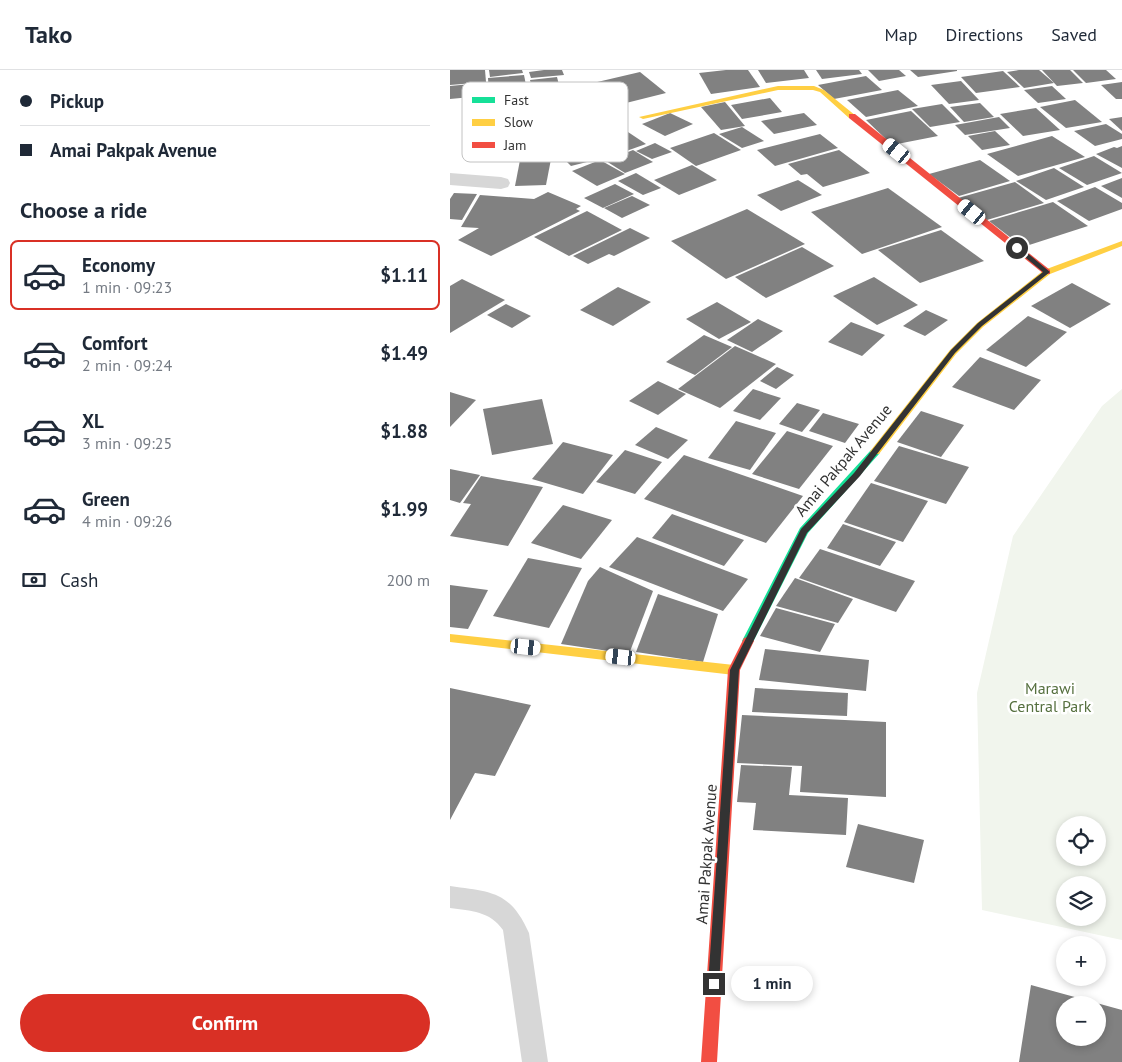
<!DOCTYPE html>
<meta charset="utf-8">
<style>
body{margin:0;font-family:"PT Sans",sans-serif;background:#f6f6f7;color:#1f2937;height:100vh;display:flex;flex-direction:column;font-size:19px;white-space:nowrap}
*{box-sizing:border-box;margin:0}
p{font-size:16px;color:#747a83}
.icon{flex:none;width:28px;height:28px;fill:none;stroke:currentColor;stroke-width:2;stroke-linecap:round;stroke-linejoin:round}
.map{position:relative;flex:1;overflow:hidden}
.panel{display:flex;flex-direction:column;background:#fff;width:450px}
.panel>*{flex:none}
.top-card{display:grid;align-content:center;height:110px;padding:0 20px;background:#fff}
.buttons{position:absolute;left:606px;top:746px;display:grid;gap:10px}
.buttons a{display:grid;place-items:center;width:50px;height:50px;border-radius:50%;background:#fff;box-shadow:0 2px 8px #0003;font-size:25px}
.end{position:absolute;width:22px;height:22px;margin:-11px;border:6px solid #333;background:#fff;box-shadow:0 0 0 2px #fff}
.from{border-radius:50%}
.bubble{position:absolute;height:35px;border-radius:18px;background:#fff;box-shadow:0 2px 8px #0003;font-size:16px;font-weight:700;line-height:35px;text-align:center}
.car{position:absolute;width:15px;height:30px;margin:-15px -8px;border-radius:6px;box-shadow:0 0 4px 1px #0007;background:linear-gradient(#fff 24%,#345 0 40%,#fff 0 76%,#345 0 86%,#fff 0)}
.top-card b{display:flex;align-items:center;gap:18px;height:48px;font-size:19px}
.top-card b+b{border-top:1px solid #e0e1e3}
.top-card i{width:12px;height:12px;background:#1f2937}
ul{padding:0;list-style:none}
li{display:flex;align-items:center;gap:15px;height:70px;margin:0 10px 8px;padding:0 10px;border:2px solid transparent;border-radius:8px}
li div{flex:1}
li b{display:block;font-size:19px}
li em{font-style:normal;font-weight:700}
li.on{border-color:#d93025}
li>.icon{width:45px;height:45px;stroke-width:1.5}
h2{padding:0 20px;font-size:22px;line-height:60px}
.pay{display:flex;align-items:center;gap:12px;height:55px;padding:0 20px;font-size:19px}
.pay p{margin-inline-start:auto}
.primary-button{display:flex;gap:10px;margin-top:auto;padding:10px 20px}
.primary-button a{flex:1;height:58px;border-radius:30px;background:#d93025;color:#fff;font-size:20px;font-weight:700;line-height:58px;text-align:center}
header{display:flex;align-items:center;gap:30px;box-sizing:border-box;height:70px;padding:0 25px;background:#fff;border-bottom:1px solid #e0e1e3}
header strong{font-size:24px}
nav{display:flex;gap:28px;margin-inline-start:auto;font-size:18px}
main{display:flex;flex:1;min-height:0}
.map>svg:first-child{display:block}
.green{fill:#f1f5ed;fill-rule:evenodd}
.building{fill:#818181;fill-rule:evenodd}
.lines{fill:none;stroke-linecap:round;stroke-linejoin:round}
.lane{fill:#d7d7d7;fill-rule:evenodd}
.street{fill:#d7d7d7;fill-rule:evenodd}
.fast{fill:#16e098;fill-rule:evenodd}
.slow{fill:#ffcf43;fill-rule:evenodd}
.jam{fill:#f24e42;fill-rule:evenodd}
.route{fill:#333}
.labels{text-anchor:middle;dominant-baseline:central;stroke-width:5;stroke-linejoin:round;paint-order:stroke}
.street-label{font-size:16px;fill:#333;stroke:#fff}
.park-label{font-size:16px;fill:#56703f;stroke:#fff}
.key{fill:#fff;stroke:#c2c2c2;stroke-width:1}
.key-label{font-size:14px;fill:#333}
</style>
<header>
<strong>Tako</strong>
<nav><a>Map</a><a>Directions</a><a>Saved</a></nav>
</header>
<main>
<section class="panel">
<div class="top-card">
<b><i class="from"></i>Pickup</b>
<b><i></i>Amai Pakpak Avenue</b>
</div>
<h2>Choose a ride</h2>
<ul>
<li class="on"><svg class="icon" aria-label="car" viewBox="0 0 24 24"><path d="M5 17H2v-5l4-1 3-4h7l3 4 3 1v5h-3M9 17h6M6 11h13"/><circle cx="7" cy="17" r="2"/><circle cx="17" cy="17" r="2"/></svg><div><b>Economy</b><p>1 min · 09:23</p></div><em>$1.11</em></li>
<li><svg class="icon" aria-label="car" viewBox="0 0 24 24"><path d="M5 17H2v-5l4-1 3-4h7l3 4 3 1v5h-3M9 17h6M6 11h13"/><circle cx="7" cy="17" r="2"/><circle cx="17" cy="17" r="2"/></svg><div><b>Comfort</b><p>2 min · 09:24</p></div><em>$1.49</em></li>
<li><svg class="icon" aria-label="car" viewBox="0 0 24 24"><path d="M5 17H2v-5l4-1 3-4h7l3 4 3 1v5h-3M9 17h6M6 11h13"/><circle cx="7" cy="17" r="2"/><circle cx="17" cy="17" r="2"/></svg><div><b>XL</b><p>3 min · 09:25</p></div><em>$1.88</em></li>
<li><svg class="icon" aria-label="car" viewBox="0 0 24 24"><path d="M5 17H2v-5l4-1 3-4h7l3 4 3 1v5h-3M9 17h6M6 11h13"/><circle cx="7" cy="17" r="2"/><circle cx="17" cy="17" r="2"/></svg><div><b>Green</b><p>4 min · 09:26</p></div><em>$1.99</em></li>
</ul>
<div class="pay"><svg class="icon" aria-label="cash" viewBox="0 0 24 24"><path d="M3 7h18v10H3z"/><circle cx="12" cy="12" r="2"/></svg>Cash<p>200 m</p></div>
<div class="primary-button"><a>Confirm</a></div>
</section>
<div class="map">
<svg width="672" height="992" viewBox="0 0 672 992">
<rect width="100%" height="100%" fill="#fff"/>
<path class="green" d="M672,319V870L532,840L527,623L563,466L652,336ZM615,755H648V788H615ZM615,815H648V848H615Z"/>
<g class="building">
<path d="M0,0H35L36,12L0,15Z"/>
<path d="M39,0H72L73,3L40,7Z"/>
<path d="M94,0H112L114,5L81,8L79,2Z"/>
<path d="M276,0H298L310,17L261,24L249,3Z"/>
<path d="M308,0H354L359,8L316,13Z"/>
<path d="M366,0H409L412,4L372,9Z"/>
<path d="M418,0H449L456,6L429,11Z"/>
<path d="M460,0H507V1L468,7Z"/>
<path d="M569,0H589L604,13L574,18L557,2Z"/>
<path d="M592,0H620L633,13L607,16Z"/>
<path d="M623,0H656L666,9L636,13Z"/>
<path d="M553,1L570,17L526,23L511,7Z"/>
<path d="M190,2L216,23L168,35L143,13Z"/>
<path d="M74,5L77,20L39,23L38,8Z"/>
<path d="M416,6L432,20L384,29L368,15Z"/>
<path d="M107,7L109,15L82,18L80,10Z"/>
<path d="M511,11L529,30L499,34L481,15Z"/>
<path d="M672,12V29H666L651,15Z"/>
<path d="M31,13L32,26L0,29V16Z"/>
<path d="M602,16L616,29L588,33L574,20Z"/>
<path d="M448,20L468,36L416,47L397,30Z"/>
<path d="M320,28L332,42L292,49L281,35Z"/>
<path d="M625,30L652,52L616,58L590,37Z"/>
<path d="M275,32L295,56L271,60L251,37Z"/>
<path d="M530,33L544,47L514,52L500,37Z"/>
<path d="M492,34L510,52L480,57L462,39Z"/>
<path d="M586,38L610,60L573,66L550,44Z"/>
<path d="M461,41L488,66L442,75L416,50Z"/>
<path d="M220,43L243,54L215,66L192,54Z"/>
<path d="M354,43L367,55L324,64L311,51Z"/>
<path d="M549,47L560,58L515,65L505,55Z"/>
<path d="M672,47V61L659,49Z"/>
<path d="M656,54L672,64V69L645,76L624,61Z"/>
<path d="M292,57L314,71L292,78L269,64Z"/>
<path d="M172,58L196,74L165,85L141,68Z"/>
<path d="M545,61L560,75L532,80L518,66Z"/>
<path d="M264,63L291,80L246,96L220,78Z"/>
<path d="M370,64L388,78L325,96L307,80Z"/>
<path d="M602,66L635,87L568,106L537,84Z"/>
<path d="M205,73L222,82L202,89L186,81Z"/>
<path d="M140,75L153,88L121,96L108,83Z"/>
<path d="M672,76V98L646,84L664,77L667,78Z"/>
<path d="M183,80L203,92L175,103L156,91Z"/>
<path d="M389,80L420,103L373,117L357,104L351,105L338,94Z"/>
<path d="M102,84L96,115L65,116L71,85Z"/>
<path d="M644,86L672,103L637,115L609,98Z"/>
<path d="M150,90L175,104L147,116L122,101Z"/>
<path d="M530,90L560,111L509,126L479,104Z"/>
<path d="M242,95L267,110L229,125L204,110Z"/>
<path d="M604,98L634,117L596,130L566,111Z"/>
<path d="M186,103L211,118L193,125L168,111Z"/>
<path d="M672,108V128L651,116Z"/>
<path d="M348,110L372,125L331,141L307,125Z"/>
<path d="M565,112L594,133L537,150L508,128Z"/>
<path d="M165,114L184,124L153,138L134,128Z"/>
<path d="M645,117L672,133V139L639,151L607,131Z"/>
<path d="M438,118L492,157L412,184L361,142Z"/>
<path d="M98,122L131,136L126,139L130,141L41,186L8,170L29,158L11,157L30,125L84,129Z"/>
<path d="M4,123L27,124L12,150L0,149V129Z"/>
<path d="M182,126L200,135L172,148L154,138Z"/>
<path d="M603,132L638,156L573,177L539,151Z"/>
<path d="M297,139L355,174L276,209L221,171Z"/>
<path d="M137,141L172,160L119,186L84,167Z"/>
<path d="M180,158L200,168L164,186L159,184L138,194L123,186Z"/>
<path d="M491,160L534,191L470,213L428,180Z"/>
<path d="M352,177L384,196L316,228L285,207Z"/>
<path d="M424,207L468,235L427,255L383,226Z"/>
<path d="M12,209L55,230L0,263V216Z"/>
<path d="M622,213L661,234L620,258L581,236Z"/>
<path d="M168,217L201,232L163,256L130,240Z"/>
<path d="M267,232L301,252L269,269L236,249Z"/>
<path d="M56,234L81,246L62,258L37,245Z"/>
<path d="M476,240L498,250L475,266L453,256Z"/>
<path d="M578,246L617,262L576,297L536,280Z"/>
<path d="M308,249L333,261L302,282L277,270Z"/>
<path d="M401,252L435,265L412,286L378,272Z"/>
<path d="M254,265L282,277L245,305L216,292Z"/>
<path d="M285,276L326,294L270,338L228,319Z"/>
<path d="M530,287L591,310L564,340L502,317Z"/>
<path d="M327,297L344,305L326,319L310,311Z"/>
<path d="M208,311L236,324L208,345L179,331Z"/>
<path d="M303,319L331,328L310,350L283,341Z"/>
<path d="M0,322L26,330L0,357Z"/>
<path d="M92,329L103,374L42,385L33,339Z"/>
<path d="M347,333L370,340L352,362L329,354Z"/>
<path d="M471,341L514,355L491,387L447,372Z"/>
<path d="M373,343L409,354L395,373L359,361Z"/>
<path d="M286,351L326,363L300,400L258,388Z"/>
<path d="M206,357L238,370L218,389L185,375Z"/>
<path d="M337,361L383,376L349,419L302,404Z"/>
<path d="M113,372L163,385L133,424L82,409Z"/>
<path d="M449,376L519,397L496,434L424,411Z"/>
<path d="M175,380L212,392L185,424L146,412Z"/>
<path d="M234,385L353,426L316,473L194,429Z"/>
<path d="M0,399L30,405L10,433L0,430Z"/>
<path d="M31,406L93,417L58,476L0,466L21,434L13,433Z"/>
<path d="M421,413L478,431L453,472L394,452Z"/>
<path d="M113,435L162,450L131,489L81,473Z"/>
<path d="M222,444L294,470L274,496L202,468Z"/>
<path d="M393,454L446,472L430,496L377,478Z"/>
<path d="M187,467L298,509L273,541L159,497Z"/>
<path d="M370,479L465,511L446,542L349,508Z"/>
<path d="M78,488L132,498L99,558L43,546Z"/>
<path d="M150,497L203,521L179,584L111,574L138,511Z"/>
<path d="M345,508L403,529L388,553L326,536Z"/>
<path d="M0,515L38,520L18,559L0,557Z"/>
<path d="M208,524L268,544L253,592L186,582Z"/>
<path d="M326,538L385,554L370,582L310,566Z"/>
<path d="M315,579L419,590L416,621L309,610Z"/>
<path d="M0,618L81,635L45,706L25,703L0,750Z"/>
<path d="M305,618L398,623L397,646L302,642Z"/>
<path d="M292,645L436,652V727L350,722L352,696L287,693Z"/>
<path d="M291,695L342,697L339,725L398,728L396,765L303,760L306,733L287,732Z"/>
<path d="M408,754L474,770L464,813L396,797Z"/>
<path d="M581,915L672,940V992H569ZM615,935H648V968H615Z"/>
</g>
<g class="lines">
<path class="lane" d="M0,816C42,822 60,821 79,863L98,992H72L53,860C40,841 21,841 0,838Z"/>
<path class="street" d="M0,103L51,107L58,109L60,113L58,117L51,119L0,115Z"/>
<path class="fast" d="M425,379L430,382L429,384L358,463L302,574H294L292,571L350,458L421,380Z"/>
<g class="slow">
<path d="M328,16H364L374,20L406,46L399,48L370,22L363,20H328L193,49L189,47Z"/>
<path d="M672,171V176L600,204L533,257L506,284L429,384H421L420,382L421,380L500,280L527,253L594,200Z"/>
<path d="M0,564L284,595L288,597L290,600L288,603L284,605L0,572Z"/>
</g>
<g class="jam">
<path d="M399,44H405L600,200V204H594L399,48Z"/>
<path d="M298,567L302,568L304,571L290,600L267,992H251L278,600L294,568Z"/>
</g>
</g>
<path class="route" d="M565,176H569L600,202L532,256L505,283L410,406L357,463L289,600L269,914L268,917L264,919L260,917L258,914L280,600L351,459L404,403L501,280L528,253L593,202L565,179Z"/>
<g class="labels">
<g class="street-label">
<text transform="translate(393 390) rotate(-50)">Amai Pakpak Avenue</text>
<text transform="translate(256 784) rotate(-86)">Amai Pakpak Avenue</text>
</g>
<g class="park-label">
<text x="600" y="618">Marawi<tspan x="600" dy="18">Central Park</tspan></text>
</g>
</g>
<rect x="12" y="12" width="166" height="80" rx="8" class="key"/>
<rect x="22" y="27" width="23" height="6" fill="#16e098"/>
<rect x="22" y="49" width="23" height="7" fill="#ffcf43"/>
<rect x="22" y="72" width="23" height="6" fill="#f24e42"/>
<g class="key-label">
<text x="54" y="35">Fast</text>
<text x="54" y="57">Slow</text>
<text x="54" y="80">Jam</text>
</g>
</svg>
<div class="buttons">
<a><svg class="icon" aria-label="locate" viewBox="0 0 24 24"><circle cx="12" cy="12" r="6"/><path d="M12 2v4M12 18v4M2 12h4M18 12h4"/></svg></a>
<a><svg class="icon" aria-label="layers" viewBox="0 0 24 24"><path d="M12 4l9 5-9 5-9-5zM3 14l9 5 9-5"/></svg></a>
<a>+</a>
<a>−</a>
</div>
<i class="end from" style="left:567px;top:178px"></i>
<i class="end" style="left:264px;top:914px"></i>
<div class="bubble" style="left:281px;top:896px;width:82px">1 min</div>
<i class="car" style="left:447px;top:81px;rotate:309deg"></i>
<i class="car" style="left:522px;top:142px;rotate:309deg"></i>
<i class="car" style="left:76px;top:577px;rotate:96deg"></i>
<i class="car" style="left:171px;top:587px;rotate:276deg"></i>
</div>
</main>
